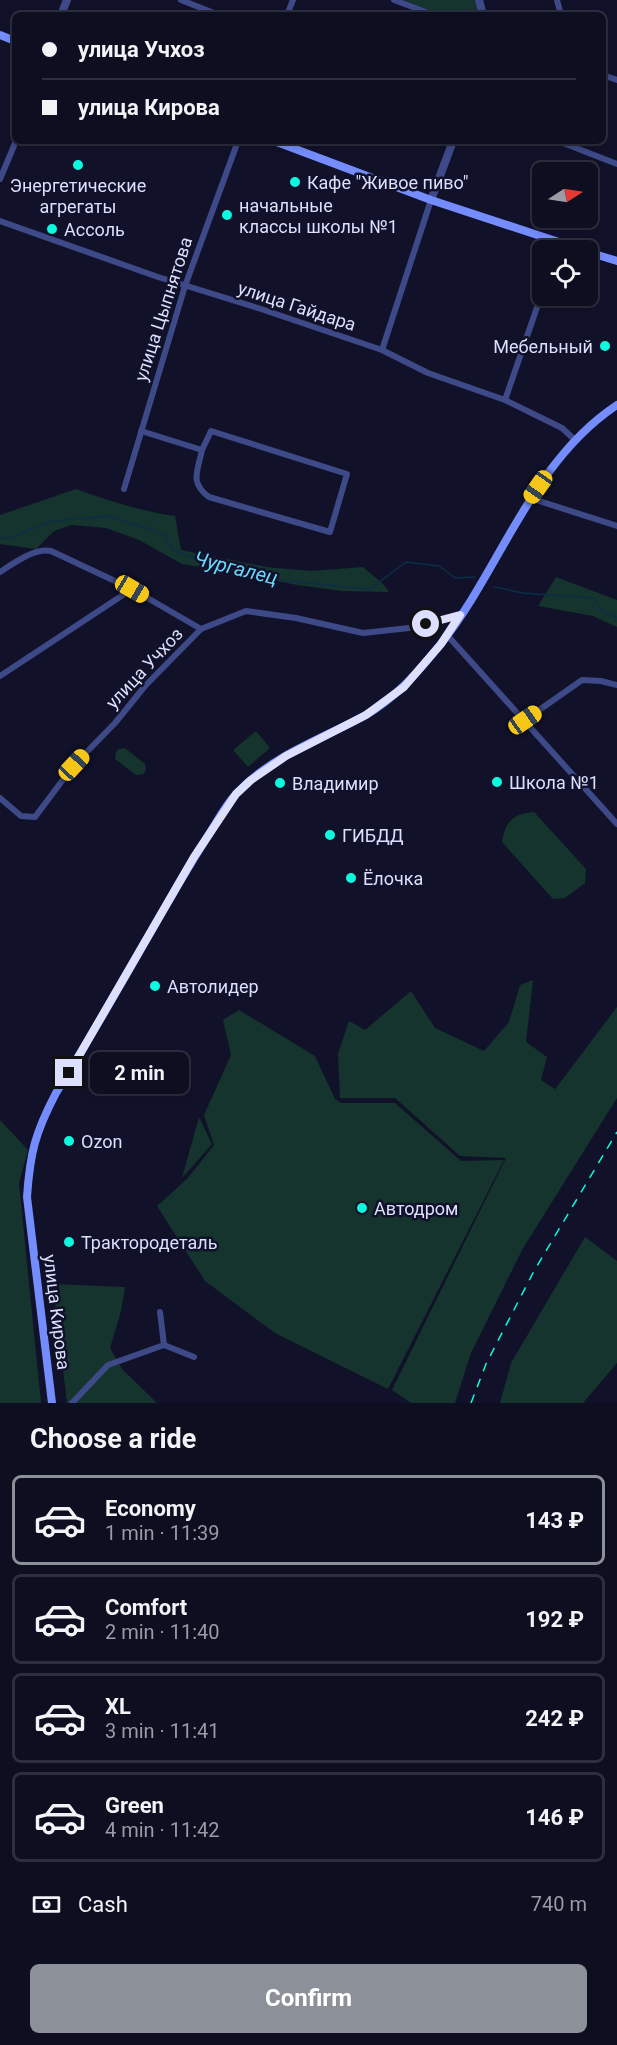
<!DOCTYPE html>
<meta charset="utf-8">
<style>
body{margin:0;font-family:Roboto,sans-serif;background:#161729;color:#f1f3f6;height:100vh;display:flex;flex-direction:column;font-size:22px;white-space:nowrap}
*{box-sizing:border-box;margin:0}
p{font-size:20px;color:#9a9ca5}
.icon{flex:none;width:33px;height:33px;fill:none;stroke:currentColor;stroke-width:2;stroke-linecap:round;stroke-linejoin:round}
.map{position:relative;height:1403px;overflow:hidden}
.details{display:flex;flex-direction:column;background:#0d0e20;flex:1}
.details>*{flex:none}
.hud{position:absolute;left:12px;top:12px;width:594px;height:132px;border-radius:9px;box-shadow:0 3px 9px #0003,0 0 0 2px #2d2e3e;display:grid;align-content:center;height:132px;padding:0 30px;background:#0d0e20}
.needle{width:39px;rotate:78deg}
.fabs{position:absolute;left:532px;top:162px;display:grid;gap:12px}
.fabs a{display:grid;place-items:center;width:66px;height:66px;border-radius:9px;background:#0d0e20;box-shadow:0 3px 9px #0003,0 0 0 2px #2d2e3e;font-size:30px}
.end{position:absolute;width:27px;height:27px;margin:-14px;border:8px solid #dcdffe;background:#111;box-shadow:0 0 0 3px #111}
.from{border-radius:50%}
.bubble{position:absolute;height:42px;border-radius:9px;background:#0d0e20;box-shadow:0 3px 9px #0003,0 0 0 2px #2d2e3e;font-size:20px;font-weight:700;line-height:42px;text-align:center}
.car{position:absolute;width:18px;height:36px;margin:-18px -9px;border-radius:8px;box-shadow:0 0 4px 2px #0007;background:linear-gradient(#f5c518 24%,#345 0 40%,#f5c518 0 76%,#345 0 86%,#f5c518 0)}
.hud b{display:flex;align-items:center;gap:21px;height:57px;font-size:22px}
.hud b+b{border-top:2px solid #2d2e3e}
.hud i{width:15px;height:15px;background:#f1f3f6}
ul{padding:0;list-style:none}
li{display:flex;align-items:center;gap:18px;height:90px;margin:0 12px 9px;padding:0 18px;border:3px solid #2d2e3e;border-radius:9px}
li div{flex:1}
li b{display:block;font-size:22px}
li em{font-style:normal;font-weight:700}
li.selected{border-color:#8c9099}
li>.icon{width:54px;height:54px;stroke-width:1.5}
h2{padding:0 30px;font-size:27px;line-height:72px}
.pay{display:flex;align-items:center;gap:15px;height:66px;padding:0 30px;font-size:22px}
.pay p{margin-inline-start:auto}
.primary-button{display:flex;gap:12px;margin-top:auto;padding:12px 30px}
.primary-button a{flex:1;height:69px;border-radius:9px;background:#8c9099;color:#fff;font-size:24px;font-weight:700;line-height:69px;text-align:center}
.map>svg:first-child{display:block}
.green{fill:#15342d}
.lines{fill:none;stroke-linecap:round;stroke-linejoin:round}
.stream{stroke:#0c2e48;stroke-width:1.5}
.minor{stroke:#3e4a88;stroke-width:6}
.tertiary{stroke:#3e4a88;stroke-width:8}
.secondary{stroke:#758dfc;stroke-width:8}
.rail{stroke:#0cf9e0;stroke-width:1.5;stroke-dasharray:9 8;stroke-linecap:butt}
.route{stroke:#dcdffe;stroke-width:8}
.poi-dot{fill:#0cf9e0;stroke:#11122a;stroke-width:2}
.labels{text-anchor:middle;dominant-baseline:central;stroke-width:5;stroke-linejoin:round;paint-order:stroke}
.poi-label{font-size:18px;fill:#dcdffe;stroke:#11122a;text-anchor:start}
.street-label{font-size:18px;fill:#dcdffe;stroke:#11122a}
.water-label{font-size:20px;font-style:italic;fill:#6cd7fc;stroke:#11122a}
</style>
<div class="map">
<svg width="617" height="1403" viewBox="0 0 617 1403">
<rect width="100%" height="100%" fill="#11122a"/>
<g class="green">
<path d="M404,0H476L480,15H442Z"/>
<path d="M76,489C109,501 140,511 175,516L181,550L266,567L311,571L363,567L383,584L389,592L343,591L297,585L230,571L182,564L139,540L106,528L72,525L54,531L36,549L0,544V515Z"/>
<path d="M556,577L617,600V627L593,616L538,606Z"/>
<path d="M256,731L270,748L248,767L233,750Z"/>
<path d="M125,748L145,764L146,770L143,774L136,775L115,759L116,752L119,749Z"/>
<path d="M534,812L586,869L585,883L565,898L553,899L502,842C505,821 513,814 534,812Z"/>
<path d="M533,980L526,1042L547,1057L541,1080L555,1089L553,1092L617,1007V1098L522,1250L471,1353L455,1403H411L392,1390L506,1158L460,1156L395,1098H340L338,1054L349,1021L365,1030L411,991L435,1028L484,1051L509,1022L520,985Z"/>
<path d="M239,1010L315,1056L335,1099L341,1103H395L461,1161L504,1160L388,1389L275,1333L205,1281L157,1206L187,1179L214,1145L204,1115L231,1055L223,1020Z"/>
<path d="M199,1117L212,1144L182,1178Z"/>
<path d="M0,1120L28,1150L19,1183L41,1403H0Z"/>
<path d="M585,1237L617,1261V1363L583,1403H500L511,1363Z"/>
<path d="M53,1284L125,1287L121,1311L110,1348L122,1369L157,1403H67Z"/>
</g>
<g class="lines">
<g class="stream">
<path d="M0,538H10L52,521L108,516L163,533L173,550L197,559L286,581L370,589L406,562L439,566L455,578L475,577"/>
<path d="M495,587L523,593L594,598L600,609L617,618"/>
</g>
<g class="minor">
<path d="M181,0L219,15"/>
<path d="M394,0L434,15"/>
<path d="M557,0L561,15"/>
<path d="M287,15L293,0"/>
<path d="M603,75L617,80"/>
<path d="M558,141L617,164"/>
<path d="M0,179L16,141"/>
<path d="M0,221L158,277L261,309L382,350L428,373L505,400L562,428L575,440"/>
<path d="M382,350L431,200"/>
<path d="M505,400L543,290"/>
<path d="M141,431L202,450L211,431L347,474L330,532L209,497C189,483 198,470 202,450"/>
<path d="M124,489L185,286L238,141"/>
<path d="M530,498L617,526"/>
<path d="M0,572C14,563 34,548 51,551L132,589L201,629"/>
<path d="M447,635L617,824"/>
<path d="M0,676L132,589"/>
<path d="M525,720L582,680L601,681L617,685"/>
<path d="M0,798L21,816L35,817L74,765L115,723L145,686L201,629L246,611L296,618L363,633L409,628L460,615"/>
<path d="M164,1345L194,1357"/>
<path d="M72,1403L108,1365L164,1345L160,1312"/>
</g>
<g class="tertiary">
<path d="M479,0L483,15"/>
<path d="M61,15L67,0"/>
<path d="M431,200L453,141"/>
</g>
<g class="secondary">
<path d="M0,35L15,41"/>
<path d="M274,141L431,200L583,250"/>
<path d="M588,252L617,261"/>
<path d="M52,1403L27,1197C30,1153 35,1133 56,1093C96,1029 133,962 171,897C184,874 197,853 211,831C219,818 226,804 237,793C271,756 322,739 364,716C396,698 418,672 440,645C502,567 531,462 617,405"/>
</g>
<path class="rail" d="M471,1403L486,1364L534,1271L617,1132"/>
</g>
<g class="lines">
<path class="route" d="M69,1073L194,857L236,794L251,780L286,756L366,715L404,687L441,644L460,615L426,624"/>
</g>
<g class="poi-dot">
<circle cx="78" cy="165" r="6"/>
<circle cx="295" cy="182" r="6"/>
<circle cx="227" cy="215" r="6"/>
<circle cx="52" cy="229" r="6"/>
<circle cx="605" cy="346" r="6"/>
<circle cx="497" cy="782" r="6"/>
<circle cx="280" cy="783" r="6"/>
<circle cx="330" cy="835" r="6"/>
<circle cx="351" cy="878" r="6"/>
<circle cx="155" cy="986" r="6"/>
<circle cx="69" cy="1141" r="6"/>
<circle cx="362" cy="1208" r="6"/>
<circle cx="69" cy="1242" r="6"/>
</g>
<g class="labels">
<g class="poi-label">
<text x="307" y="182">Кафе "Живое пиво"</text>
<text x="78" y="185" text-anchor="middle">Энергетические<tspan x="78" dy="21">агрегаты</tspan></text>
<text x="239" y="205">начальные<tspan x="239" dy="21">классы школы №1</tspan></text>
<text x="64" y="229">Ассоль</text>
<text x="593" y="346" text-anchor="end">Мебельный</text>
<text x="509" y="782">Школа №1</text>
<text x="292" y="783">Владимир</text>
<text x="342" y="835">ГИБДД</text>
<text x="363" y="878">Ёлочка</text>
<text x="167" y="986">Автолидер</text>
<text x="81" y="1141">Ozon</text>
<text x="374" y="1208">Автодром</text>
<text x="81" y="1242">Трактородеталь</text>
</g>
<g class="street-label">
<text transform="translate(297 306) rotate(18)">улица Гайдара</text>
<text transform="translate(163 309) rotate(-72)">улица Цыпнятова</text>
<text transform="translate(144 668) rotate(-47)">улица Учхоз</text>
<text transform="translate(57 1312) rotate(83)">улица Кирова</text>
</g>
<g class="water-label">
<text transform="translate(236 568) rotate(14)">Чургалец</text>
</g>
</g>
</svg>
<div class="fabs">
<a><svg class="needle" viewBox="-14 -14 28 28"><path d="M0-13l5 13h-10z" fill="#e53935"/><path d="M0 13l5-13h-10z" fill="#9a9ca5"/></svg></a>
<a><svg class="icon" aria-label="locate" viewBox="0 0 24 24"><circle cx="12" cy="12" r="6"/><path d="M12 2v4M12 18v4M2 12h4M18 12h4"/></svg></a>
</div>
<i class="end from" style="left:426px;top:624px"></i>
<i class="end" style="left:69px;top:1073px"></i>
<div class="bubble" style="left:90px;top:1052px;width:99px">2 min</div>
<i class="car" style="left:538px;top:487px;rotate:215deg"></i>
<i class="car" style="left:132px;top:589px;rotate:120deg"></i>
<i class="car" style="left:525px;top:720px;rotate:55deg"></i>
<i class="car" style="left:74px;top:765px;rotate:43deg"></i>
<div class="hud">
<b><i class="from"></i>улица Учхоз</b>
<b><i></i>улица Кирова</b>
</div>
</div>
<section class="details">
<h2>Choose a ride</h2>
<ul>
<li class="selected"><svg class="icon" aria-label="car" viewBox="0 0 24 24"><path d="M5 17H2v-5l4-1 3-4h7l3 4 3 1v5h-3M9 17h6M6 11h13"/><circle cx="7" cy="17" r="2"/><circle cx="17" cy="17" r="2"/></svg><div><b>Economy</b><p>1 min · 11:39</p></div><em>143 ₽</em></li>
<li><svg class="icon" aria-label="car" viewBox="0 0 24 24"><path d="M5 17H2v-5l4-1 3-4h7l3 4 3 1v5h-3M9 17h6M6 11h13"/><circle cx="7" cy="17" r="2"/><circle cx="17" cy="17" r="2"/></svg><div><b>Comfort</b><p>2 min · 11:40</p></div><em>192 ₽</em></li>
<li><svg class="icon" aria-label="car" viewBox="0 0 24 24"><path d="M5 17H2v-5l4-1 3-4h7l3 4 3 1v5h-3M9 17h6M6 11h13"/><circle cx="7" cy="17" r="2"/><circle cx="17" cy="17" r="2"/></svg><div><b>XL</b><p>3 min · 11:41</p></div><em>242 ₽</em></li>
<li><svg class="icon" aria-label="car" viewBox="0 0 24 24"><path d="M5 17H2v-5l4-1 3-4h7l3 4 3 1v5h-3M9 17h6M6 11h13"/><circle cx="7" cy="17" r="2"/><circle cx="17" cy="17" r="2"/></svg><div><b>Green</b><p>4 min · 11:42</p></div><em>146 ₽</em></li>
</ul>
<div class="pay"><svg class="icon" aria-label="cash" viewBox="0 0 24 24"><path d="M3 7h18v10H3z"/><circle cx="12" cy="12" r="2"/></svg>Cash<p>740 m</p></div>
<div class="primary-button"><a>Confirm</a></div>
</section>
